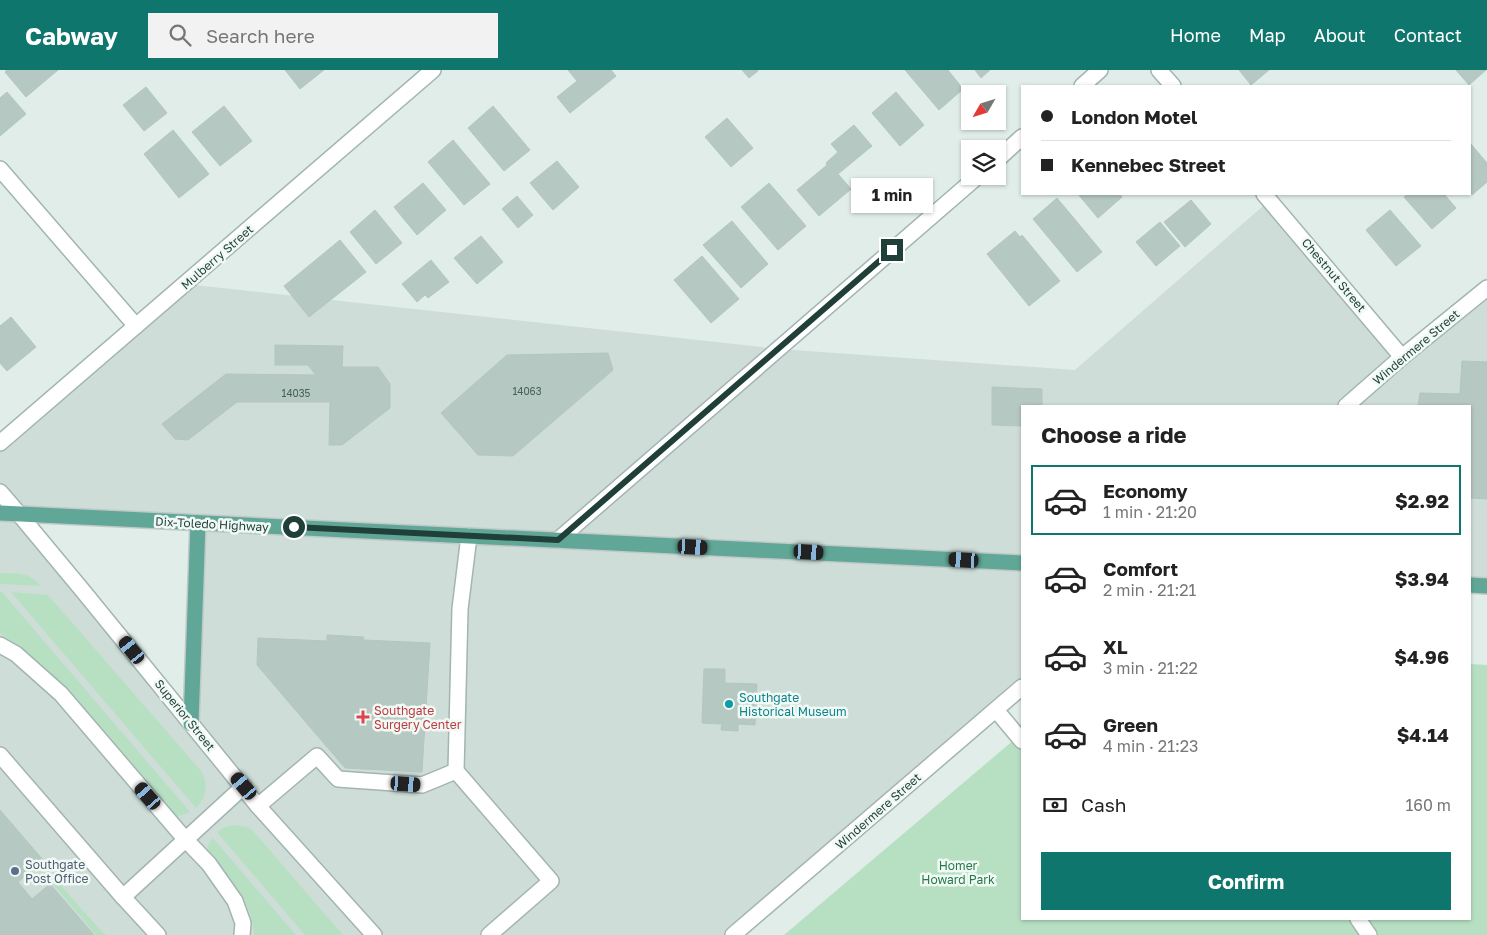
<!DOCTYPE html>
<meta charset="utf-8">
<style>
body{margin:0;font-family:"Golos Text",sans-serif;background:#f2f2f2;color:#222;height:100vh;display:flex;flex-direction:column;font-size:19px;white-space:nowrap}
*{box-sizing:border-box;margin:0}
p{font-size:16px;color:#767676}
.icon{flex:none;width:28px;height:28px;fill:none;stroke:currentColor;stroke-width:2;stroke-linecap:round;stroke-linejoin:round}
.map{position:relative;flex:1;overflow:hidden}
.side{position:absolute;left:1021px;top:335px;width:450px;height:515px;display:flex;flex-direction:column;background:#fff;border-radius:0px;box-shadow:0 1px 4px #0004}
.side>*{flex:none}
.guide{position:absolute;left:1021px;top:15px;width:450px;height:110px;border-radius:0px;box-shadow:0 1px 4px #0004;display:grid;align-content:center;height:110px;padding:0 20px;background:#fff}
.needle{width:32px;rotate:231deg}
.tools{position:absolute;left:961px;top:15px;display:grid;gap:10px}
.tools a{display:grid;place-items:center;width:45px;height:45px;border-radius:0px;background:#fff;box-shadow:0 1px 4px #0004;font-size:25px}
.end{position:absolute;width:22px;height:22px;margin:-11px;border:6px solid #1f3f38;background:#fff;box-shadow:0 0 0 2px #fff}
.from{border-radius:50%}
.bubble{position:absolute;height:35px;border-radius:0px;background:#fff;box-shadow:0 1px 4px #0004;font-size:16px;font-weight:700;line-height:35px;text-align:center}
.car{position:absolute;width:15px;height:30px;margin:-15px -8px;border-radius:6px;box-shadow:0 0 4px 1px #0007;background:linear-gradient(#222 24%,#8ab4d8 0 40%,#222 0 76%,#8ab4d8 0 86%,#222 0)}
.guide b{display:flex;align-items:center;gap:18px;height:48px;font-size:19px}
.guide b+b{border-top:1px solid #e0e0e0}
.guide i{width:12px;height:12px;background:#222}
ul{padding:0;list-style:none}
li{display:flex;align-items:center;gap:15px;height:70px;margin:0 10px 8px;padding:0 10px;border:2px solid transparent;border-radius:0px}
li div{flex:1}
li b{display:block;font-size:19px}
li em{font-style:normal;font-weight:700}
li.active{border-color:#0f766e}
li>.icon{width:45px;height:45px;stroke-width:1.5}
h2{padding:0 20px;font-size:22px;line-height:60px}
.pay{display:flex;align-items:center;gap:12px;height:55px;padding:0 20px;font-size:19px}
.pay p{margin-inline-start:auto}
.cta{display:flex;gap:10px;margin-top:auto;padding:10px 20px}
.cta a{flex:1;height:58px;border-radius:0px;background:#0f766e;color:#fff;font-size:20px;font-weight:700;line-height:58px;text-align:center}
header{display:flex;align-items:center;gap:30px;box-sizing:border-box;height:70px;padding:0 25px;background:#0f766e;color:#fff}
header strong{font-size:24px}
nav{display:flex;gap:28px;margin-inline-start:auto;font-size:18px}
.search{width:350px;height:45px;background:#f2f2f2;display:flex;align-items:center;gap:12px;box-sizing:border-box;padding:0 18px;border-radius:0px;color:#767676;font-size:19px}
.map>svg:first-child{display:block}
.built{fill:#ceddd7;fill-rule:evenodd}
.green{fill:#b7e0c3}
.building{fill:#b5c8c1;stroke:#b2c7bf}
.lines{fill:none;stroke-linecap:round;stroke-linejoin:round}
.service-casing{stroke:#a2b5b0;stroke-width:18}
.minor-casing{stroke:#a2b5b0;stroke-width:18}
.tertiary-casing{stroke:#a2b5b0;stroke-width:18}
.primary-casing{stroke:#c0c9c7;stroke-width:18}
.service{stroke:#fff;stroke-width:15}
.minor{stroke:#fff;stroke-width:15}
.tertiary{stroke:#fff;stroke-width:15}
.primary{stroke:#60a797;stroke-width:15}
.route{stroke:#1f3f38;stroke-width:6}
.culture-dot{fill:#0f9aa8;stroke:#f1f9f5;stroke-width:2}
.health-dot{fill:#e0444e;stroke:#f1f9f5;stroke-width:2}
.service-dot{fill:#5c6f8a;stroke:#f1f9f5;stroke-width:2}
.labels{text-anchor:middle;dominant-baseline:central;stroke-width:5;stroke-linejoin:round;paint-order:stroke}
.number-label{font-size:10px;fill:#44615a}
.street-label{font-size:12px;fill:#1f3f38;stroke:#f1f9f5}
.culture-label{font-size:12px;fill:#0d838f;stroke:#f1f9f5;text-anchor:start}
.health-label{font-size:12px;fill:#be3a42;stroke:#f1f9f5;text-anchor:start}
.service-label{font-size:12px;fill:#4e5e75;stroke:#f1f9f5;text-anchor:start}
.park-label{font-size:12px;fill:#257a49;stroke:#f1f9f5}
</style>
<header>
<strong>Cabway</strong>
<div class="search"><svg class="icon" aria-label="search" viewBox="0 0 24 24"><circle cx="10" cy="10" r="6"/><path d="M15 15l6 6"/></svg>Search here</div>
<nav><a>Home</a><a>Map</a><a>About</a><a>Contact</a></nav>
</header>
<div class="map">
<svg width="1487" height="865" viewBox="0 0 1487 865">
<rect width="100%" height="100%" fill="#e0ede8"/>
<path class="built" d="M1270,130L1402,287L1487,227V516L1470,515V336H1022V617L733,865H0V373L185,214L779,279L1075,300ZM19,444L198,453L191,653Z"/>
<g class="green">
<path d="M0,503C18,504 28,501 41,516L0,514Z"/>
<path d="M0,522H2L190,742L179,746L172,745L23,580L0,563Z"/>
<path d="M11,522L48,525L202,702C208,716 207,726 196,738Z"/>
<path d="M1470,594L1487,595V865H784L1022,663V849H1470Z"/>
<path d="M235,755L248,757L254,762L343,865H305L217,762L225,757Z"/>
<path d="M213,768L296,865H254C253,831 231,813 211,789C206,780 207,775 213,768Z"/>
<path d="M57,811L101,861L106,865H96L53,814Z"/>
</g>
<g class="building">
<path d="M7,0H58L26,27L5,2Z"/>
<path d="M285,0H324L300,19Z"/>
<path d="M568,0H611L616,6L570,43L557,27L577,11Z"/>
<path d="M742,0H757L758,1L749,8Z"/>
<path d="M905,0H948L963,19L939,40Z"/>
<path d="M975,0H990L981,8Z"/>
<path d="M1239,0H1269L1251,15Z"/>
<path d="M1456,0H1486L1469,15Z"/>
<path d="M146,17L167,43L144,61L123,35Z"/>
<path d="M7,22L26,44L0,66V28Z"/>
<path d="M896,22L924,55L900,76L872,43Z"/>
<path d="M224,36L252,71L220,96L192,62Z"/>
<path d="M493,36L530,80L504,101L468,58Z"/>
<path d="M727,48L753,78L731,97L705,67Z"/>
<path d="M854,55L872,76L838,104L851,119L819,146L797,120L827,95L826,93L838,82L831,74Z"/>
<path d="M173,60L209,104L179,128L144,84Z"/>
<path d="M453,70L490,114L464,135L428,92Z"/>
<path d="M1470,73L1487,93V112L1472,125L1470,122Z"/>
<path d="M557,91L579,117L553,140L530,113Z"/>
<path d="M423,113L446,140L417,165L394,137Z"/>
<path d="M769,113L806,156L778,180L741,137Z"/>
<path d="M1078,124H1120L1122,127L1098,148Z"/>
<path d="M1408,124H1444L1456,138L1432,159L1404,127Z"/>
<path d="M517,126L533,145L518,158L502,139Z"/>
<path d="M1057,128L1102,182L1077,202L1033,149Z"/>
<path d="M1191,130L1211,154L1185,177L1164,152Z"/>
<path d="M375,140L402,173L376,194L350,162Z"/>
<path d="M1390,140L1421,176L1396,196L1366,160Z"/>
<path d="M732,151L768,194L741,218L703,175Z"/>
<path d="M1160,152L1180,176L1156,196L1136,172Z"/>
<path d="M1015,161L1020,167L1022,165L1060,211L1029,236L987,184Z"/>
<path d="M481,166L503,192L477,214L454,188Z"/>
<path d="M340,170L366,202L309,247L284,216Z"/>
<path d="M702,186L739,229L711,253L674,210Z"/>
<path d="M431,190L449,212L428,228L425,225L417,232L402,214Z"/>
<path d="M11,247L36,277L7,301L0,293V256Z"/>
<path d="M275,275L343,276L342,297H378L390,314V338L342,375H329L330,332H237L188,370L175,369L162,354L226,304L316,305L308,295H275Z"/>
<path d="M608,283L613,300L513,386L478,385L441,343L507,285Z"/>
<path d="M1462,291L1487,292V429L1470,428V336H1418L1420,323L1460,324Z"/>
<path d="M992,317L1042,319V336H1022V356L992,355Z"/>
<path d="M327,565L364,567L363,570L430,573L422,702L345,698L257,595L258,568L327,571Z"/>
<path d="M704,599H725V613L757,614L755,655L738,654V661L721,660L722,654L702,653Z"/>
<path d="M0,740L43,790L18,812L32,829L50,814L94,865H0Z"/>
</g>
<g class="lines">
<g class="service-casing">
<g id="service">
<path d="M0,99L136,256"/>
<path d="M469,466L460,539L456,701L551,811L489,865"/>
<path d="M0,575L16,584L61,624L185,769L209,794L235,831L243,853L242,865"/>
<path d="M996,640L1022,671"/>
<path d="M0,685L123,827L244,716"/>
<path d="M258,736L317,686L338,709L422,715L456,701"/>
<path d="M123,827L158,865"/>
<path d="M1358,849L1369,865"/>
</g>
</g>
<g class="minor-casing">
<g id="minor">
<path d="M1159,0L1173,16"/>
<path d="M1082,16L1100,0"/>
<path d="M998,89L1022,67"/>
<path d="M1264,124L1402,287"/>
<path d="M1346,336L1402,287L1487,218"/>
<path d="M0,373L433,0"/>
<path d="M19,444L83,521L258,736L374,865"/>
<path d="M558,470L978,106"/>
<path d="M733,865L1022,617"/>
</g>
</g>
<g class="tertiary-casing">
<path id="tertiary" d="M0,422L19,444"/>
</g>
<g class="primary-casing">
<g id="primary">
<path d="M0,443L1022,493"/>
<path d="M1470,515L1487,516"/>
<path d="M191,654L198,453"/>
</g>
</g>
<use href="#service" class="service"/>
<use href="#minor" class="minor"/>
<use href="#tertiary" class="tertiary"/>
<use href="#primary" class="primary"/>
</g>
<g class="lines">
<path class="route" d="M294,457L558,470L892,180"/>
</g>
<circle class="culture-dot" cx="729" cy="634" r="5"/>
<path class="health-dot" d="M360.5 639.5h5v5h5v5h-5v5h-5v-5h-5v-5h5z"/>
<circle class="service-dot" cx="15" cy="801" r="5"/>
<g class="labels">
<g class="number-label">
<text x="527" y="321">14063</text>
<text x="296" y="323">14035</text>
</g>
<g class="street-label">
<text transform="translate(217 187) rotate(-41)">Mulberry Street</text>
<text transform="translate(1334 205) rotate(50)">Chestnut Street</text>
<text transform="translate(1416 277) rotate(-40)">Windermere Street</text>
<text transform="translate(212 454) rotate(3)">Dix-Toledo Highway</text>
<text transform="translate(185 645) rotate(51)">Superior Street</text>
<text transform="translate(878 741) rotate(-41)">Windermere Street</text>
</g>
<g class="culture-label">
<text x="739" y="627">Southgate<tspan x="739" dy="14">Historical Museum</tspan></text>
</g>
<g class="health-label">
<text x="374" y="640">Southgate<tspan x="374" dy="14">Surgery Center</tspan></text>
</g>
<g class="service-label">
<text x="25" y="794">Southgate<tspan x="25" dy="14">Post Office</tspan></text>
</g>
<g class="park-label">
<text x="958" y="795">Homer<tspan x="958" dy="14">Howard Park</tspan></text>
</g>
</g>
</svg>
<div class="tools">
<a><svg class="needle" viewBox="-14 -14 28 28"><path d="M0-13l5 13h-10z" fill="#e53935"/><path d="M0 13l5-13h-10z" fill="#767676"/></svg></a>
<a><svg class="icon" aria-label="layers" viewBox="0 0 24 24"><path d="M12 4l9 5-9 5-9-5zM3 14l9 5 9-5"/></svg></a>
</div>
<i class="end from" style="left:294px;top:457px"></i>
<i class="end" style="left:892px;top:180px"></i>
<div class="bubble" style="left:851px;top:108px;width:82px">1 min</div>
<i class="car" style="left:693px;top:477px;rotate:93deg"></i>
<i class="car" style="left:809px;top:482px;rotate:93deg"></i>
<i class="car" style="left:964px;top:490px;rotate:273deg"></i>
<i class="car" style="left:132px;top:580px;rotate:321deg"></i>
<i class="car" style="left:406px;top:714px;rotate:94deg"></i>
<i class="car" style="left:244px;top:716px;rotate:320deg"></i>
<i class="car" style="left:148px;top:726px;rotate:319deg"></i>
<div class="guide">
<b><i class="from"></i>London Motel</b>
<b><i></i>Kennebec Street</b>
</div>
<section class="side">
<h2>Choose a ride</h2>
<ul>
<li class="active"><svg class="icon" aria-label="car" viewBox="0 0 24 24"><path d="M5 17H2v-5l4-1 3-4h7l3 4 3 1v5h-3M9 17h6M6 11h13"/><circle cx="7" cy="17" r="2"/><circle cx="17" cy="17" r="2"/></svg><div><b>Economy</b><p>1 min · 21:20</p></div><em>$2.92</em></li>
<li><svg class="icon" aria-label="car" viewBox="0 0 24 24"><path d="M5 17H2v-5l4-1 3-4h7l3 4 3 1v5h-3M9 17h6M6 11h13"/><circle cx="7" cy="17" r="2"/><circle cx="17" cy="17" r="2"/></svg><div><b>Comfort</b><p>2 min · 21:21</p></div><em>$3.94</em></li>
<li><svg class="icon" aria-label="car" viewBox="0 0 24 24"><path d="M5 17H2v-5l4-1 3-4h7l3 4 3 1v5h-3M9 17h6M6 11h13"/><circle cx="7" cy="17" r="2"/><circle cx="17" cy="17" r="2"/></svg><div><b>XL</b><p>3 min · 21:22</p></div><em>$4.96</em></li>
<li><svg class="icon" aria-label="car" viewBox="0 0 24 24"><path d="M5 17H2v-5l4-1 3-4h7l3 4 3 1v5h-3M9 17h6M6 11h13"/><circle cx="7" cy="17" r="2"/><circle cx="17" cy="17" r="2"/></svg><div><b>Green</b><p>4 min · 21:23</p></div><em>$4.14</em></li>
</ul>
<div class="pay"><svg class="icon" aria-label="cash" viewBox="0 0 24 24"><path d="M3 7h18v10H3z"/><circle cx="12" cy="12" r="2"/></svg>Cash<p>160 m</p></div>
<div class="cta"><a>Confirm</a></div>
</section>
</div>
